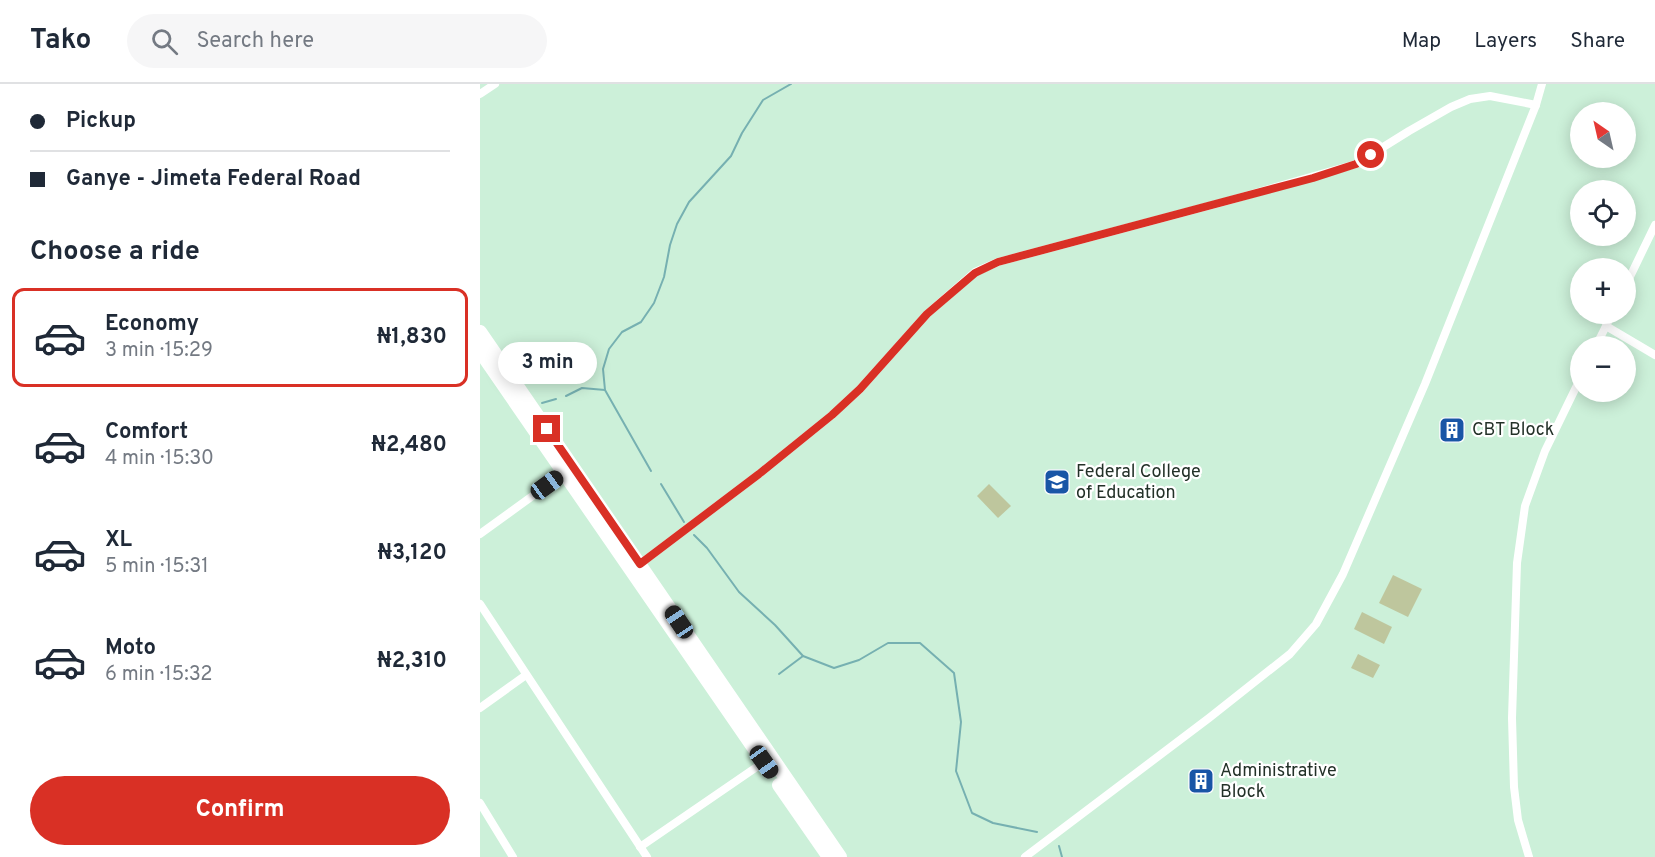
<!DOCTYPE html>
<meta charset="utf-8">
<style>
body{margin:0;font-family:Overpass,sans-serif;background:#f6f6f7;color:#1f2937;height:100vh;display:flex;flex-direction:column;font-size:22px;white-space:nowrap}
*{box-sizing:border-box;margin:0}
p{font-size:20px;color:#747a83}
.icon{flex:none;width:33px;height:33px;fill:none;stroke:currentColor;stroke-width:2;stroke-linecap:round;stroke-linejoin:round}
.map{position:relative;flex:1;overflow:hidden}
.panel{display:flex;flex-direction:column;background:#fff;width:480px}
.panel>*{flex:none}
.top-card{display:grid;align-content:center;height:132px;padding:0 30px;background:#fff}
.needle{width:39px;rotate:326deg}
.fabs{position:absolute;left:1090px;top:18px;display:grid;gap:12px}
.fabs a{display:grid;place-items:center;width:66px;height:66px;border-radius:50%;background:#fff;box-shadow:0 3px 15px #0003;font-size:30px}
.end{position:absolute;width:27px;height:27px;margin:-14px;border:8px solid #d93025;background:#fff;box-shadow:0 0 0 3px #fff}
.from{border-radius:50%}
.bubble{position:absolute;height:42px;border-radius:21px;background:#fff;box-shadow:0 3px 15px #0003;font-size:20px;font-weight:700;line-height:42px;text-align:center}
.car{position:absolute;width:18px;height:36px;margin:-18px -9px;border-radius:8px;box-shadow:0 0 4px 2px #0007;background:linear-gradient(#222 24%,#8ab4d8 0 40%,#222 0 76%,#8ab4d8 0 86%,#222 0)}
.top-card b{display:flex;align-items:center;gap:21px;height:57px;font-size:22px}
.top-card b+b{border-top:2px solid #e0e1e3}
.top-card i{width:15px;height:15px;background:#1f2937}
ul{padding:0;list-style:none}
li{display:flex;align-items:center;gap:18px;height:99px;margin:0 12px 9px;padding:0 18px;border:3px solid transparent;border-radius:12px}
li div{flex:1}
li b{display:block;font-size:22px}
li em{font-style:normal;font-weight:700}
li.active{border-color:#d93025}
li>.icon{width:54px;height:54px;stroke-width:1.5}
h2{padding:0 30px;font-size:27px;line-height:72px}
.primary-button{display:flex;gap:12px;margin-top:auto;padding:12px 30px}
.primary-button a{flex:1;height:69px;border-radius:36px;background:#d93025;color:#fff;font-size:24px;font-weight:700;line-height:69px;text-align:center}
header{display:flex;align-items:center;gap:36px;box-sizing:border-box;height:84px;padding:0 30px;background:#fff;border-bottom:2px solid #e0e1e3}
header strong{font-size:28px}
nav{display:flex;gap:33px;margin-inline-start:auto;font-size:21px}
.search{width:420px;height:54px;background:#f6f6f7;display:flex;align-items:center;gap:15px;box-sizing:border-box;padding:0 21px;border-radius:33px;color:#747a83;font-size:22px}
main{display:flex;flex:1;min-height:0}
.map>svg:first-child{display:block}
.green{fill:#bec69d}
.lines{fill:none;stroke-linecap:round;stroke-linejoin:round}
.stream{stroke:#76b0b1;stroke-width:2}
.street{stroke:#fff;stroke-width:8}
.primary{stroke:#fff;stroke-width:14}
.route{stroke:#d93025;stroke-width:8}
.labels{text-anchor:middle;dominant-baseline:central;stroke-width:4.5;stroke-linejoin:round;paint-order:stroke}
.poi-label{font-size:18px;fill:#233128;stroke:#fff;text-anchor:start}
</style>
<header>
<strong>Tako</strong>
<div class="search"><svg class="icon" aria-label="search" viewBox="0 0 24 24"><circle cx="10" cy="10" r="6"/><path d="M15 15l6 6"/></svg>Search here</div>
<nav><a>Map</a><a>Layers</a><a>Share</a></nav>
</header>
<main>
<section class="panel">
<div class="top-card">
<b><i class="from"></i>Pickup</b>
<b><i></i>Ganye - Jimeta Federal Road</b>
</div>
<h2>Choose a ride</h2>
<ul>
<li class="active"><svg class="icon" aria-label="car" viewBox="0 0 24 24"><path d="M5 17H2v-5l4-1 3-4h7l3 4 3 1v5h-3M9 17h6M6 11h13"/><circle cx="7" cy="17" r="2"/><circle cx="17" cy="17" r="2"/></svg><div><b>Economy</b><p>3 min · 15:29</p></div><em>₦1,830</em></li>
<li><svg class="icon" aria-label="car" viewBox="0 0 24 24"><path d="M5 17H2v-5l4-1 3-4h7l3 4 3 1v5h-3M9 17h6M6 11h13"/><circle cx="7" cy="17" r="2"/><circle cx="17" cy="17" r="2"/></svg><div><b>Comfort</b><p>4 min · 15:30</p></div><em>₦2,480</em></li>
<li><svg class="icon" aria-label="car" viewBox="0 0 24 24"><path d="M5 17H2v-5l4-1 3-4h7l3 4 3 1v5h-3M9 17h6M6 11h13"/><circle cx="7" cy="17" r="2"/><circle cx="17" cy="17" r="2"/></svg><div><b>XL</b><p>5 min · 15:31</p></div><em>₦3,120</em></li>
<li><svg class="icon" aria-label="car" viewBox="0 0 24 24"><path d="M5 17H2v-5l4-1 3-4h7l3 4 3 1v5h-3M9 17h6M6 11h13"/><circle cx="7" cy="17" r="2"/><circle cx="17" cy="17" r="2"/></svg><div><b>Moto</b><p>6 min · 15:32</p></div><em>₦2,310</em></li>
</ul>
<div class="primary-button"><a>Confirm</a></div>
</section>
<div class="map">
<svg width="1175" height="773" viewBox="0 0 1175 773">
<rect width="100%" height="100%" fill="#ccf0d9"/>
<g class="green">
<path d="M509,400L531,422L518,434L497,412Z"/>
<path d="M913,491L942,505L928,533L899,519Z"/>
<path d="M882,528L912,543L904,560L874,545Z"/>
<path d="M878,570L900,581L893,594L871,584Z"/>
</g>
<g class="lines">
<g class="stream">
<path d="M86,312L102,304L125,306"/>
<path d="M62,319L76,315"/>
<path d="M171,387L125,306L123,285L129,265L142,248L161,238L174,219L184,193L190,161L197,140L209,118L251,72L262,49L283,16L311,0"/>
<path d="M181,400L204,438"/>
<path d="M214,451L227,464L259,508L295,541L323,572L354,584L379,576L408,559H440L474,589L481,638L476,687L492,729L513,739L557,748"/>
<path d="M299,590L323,572"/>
<path d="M579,762L582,773"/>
</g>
<g class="street">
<path d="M0,10L15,0"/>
<path d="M1146,201L1175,141"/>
<path d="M1126,242L1175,271"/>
<path d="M1116,262L1132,230"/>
<path d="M0,450L87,387"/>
<path d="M160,480L279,390L352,331L380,305L447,230L495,188L518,178L751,116L876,80L929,47L971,23L990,15L1010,12L1056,21"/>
<path d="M0,520L167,773"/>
<path d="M0,624L46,591"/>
<path d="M0,719L33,773"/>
<path d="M160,763L284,678"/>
<path d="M545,773L729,634L810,570L836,540L863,490L945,300L1056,21L1062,0"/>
<path d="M1049,773L1038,736L1034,703L1032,634L1037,479L1045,422L1065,367L1101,293"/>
</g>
<g class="primary">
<path d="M0,248L360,773"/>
<path d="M0,267L276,667"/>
<path d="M299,701L349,773"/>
</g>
</g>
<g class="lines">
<path class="route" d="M67,345L160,480L279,390L352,331L380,305L447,230L495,189L518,178L833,94L876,80L891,71"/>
</g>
<defs>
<g id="building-square" transform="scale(1.35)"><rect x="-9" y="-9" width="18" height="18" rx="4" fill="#1955a6" stroke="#fff"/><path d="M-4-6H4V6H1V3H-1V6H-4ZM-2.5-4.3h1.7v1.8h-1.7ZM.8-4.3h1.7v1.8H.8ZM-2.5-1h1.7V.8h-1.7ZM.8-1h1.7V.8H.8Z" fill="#fff"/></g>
<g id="school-square" transform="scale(1.35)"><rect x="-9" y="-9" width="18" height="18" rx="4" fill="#1955a6" stroke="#fff"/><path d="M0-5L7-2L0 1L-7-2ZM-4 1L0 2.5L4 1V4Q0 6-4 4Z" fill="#fff"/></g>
</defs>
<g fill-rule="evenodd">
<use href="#building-square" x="972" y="346"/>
<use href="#school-square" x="577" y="398"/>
<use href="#building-square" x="721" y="697"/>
</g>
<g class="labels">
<g class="poi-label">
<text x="992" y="346">CBT Block</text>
<text x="596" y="388">Federal College<tspan x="596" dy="21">of Education</tspan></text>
<text x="740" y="687">Administrative<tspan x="740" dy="21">Block</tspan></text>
</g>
</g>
</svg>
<div class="fabs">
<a><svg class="needle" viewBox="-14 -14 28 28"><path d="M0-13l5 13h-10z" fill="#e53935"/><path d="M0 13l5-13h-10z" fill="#747a83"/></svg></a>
<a><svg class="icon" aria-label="locate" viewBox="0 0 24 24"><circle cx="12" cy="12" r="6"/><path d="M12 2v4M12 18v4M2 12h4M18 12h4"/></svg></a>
<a>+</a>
<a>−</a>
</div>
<i class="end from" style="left:891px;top:71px"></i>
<i class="end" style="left:67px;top:345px"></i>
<div class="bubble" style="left:18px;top:258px;width:99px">3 min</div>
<i class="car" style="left:67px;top:401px;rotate:54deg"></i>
<i class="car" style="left:199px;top:538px;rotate:326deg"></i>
<i class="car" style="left:284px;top:678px;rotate:145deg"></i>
</div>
</main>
